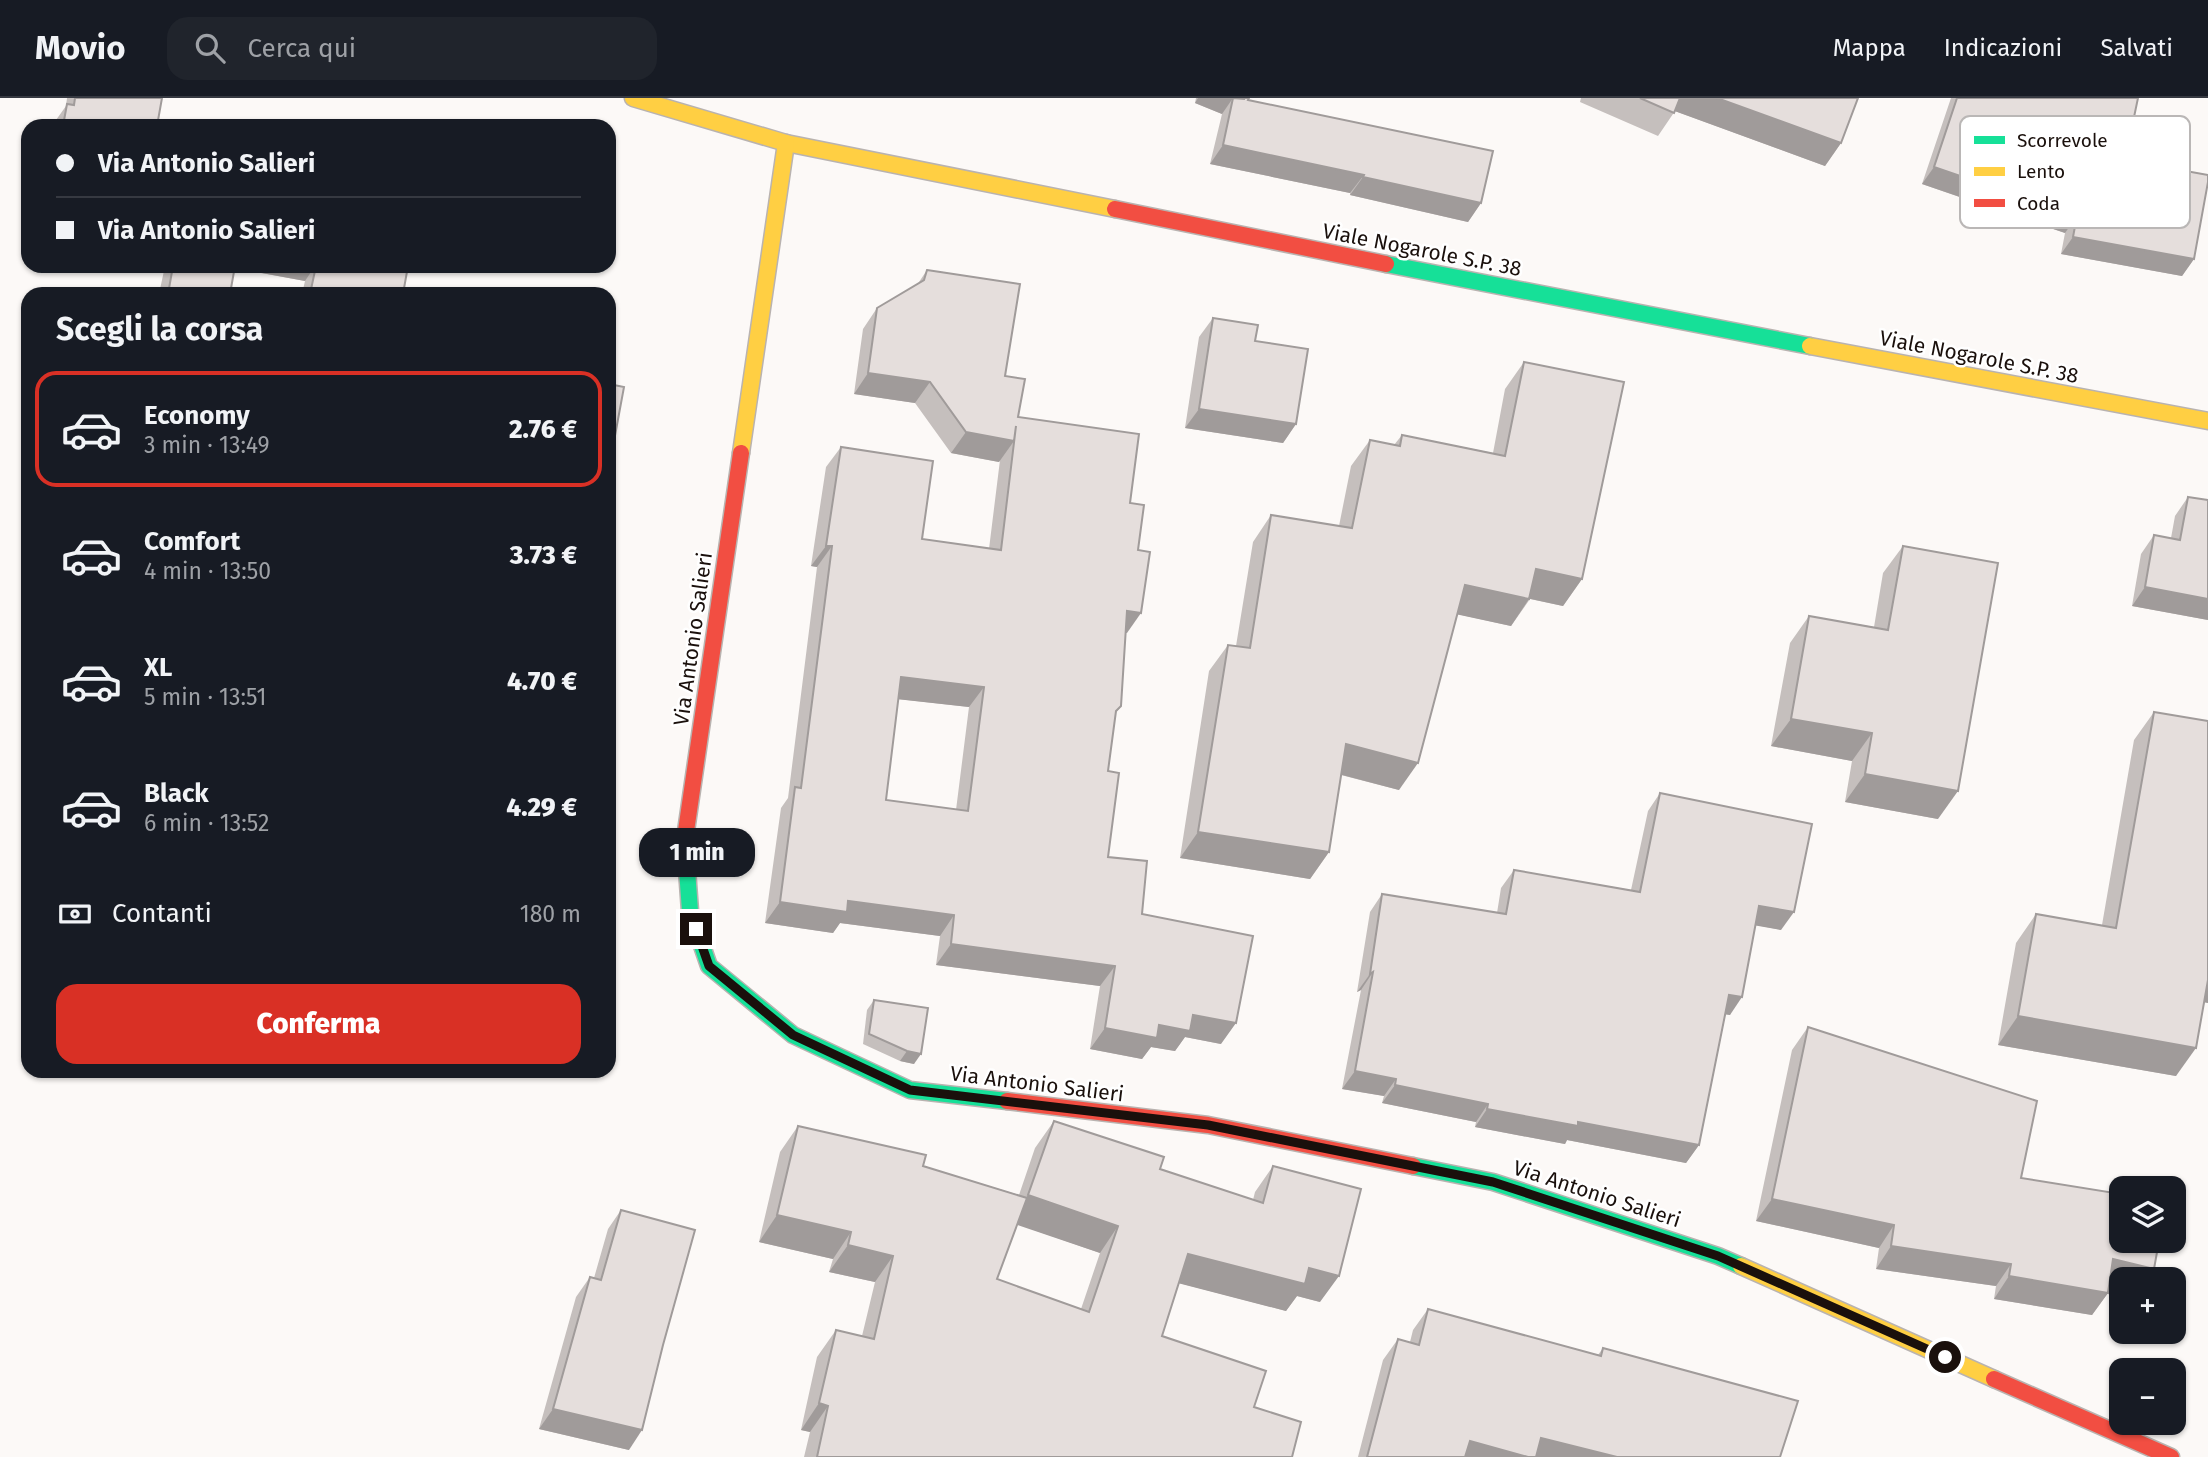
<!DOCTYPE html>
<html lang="it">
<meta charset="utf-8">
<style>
body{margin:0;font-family:"Fira Sans",sans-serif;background:#20242c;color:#f1f3f6;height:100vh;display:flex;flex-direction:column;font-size:26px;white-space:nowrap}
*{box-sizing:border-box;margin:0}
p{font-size:23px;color:#9ea1a6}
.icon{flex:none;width:38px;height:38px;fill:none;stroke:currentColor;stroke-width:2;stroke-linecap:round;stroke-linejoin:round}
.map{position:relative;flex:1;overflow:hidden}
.details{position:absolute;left:21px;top:189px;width:595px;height:791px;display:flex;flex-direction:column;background:#171b24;border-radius:21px;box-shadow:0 2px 5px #0004}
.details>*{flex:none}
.hud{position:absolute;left:21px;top:21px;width:595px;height:154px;border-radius:21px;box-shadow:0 2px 5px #0004;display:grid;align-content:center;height:154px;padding:0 35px;background:#171b24}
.controls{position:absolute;left:2109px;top:1078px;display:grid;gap:14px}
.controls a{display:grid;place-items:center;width:77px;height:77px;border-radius:14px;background:#171b24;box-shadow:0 2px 5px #0004;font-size:35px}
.end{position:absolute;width:32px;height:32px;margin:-16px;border:9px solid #1a100c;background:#fff;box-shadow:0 0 0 4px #fff}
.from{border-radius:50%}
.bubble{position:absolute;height:49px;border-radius:21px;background:#171b24;box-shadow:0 2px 5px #0004;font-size:23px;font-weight:800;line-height:49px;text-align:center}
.hud b{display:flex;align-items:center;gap:24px;height:66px;font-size:26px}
.hud b+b{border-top:2px solid #363941}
.hud i{width:18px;height:18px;background:#f1f3f6}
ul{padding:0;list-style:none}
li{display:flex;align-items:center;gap:21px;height:116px;margin:0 14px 10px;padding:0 21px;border:4px solid transparent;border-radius:21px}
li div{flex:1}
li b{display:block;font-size:26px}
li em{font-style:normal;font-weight:800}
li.current{border-color:#d93025}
li>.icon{width:63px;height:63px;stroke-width:1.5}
h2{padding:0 35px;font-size:32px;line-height:84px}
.pay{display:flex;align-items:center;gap:18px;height:77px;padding:0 35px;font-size:26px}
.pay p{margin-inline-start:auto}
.action{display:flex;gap:14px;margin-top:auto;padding:14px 35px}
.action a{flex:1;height:80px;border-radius:21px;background:#d93025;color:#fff;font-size:28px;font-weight:800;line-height:80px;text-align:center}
header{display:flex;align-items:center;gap:42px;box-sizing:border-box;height:98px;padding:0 35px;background:#171b24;border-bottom:2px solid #363941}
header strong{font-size:33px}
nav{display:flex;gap:38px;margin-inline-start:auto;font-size:24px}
.search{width:490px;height:63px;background:#20242c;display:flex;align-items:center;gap:18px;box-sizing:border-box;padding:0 24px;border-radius:21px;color:#9ea1a6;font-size:26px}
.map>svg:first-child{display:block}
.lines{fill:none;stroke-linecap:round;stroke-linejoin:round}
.fast-casing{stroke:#b9b3b0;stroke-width:19}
.slow-casing{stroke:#b9b3b0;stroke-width:19}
.jam-casing{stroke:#b9b3b0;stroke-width:19}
.fast{stroke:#16e098;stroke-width:16}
.slow{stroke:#ffcf43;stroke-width:16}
.jam{stroke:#f24e42;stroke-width:16}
.wall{fill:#c5bfbd;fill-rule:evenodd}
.shaded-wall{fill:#a09b9a}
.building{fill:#e5dedc;stroke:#a09b9a;stroke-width:2;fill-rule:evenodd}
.route{stroke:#1a100c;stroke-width:9}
.labels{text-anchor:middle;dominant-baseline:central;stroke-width:5;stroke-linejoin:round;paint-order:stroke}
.street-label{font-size:21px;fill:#1a100c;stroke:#fff}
.key{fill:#fff;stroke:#bab7b6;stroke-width:2}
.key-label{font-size:19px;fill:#1a100c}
</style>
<header>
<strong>Movio</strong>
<div class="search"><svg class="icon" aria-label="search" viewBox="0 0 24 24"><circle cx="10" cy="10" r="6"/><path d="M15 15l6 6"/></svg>Cerca qui</div>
<nav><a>Mappa</a><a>Indicazioni</a><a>Salvati</a></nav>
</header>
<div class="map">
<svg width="2208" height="1359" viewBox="0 0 2208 1359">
<rect width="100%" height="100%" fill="#fcf9f7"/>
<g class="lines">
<g class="fast-casing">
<g id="fast">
<path d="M1386,166L1810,248"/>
<path d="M686,758L690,813L709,868L793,937L910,992L1007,1003"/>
<path d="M1413,1068L1493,1084L1718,1158L1741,1168"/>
</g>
</g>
<g class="slow-casing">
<g id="slow">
<path d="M633,0L786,45L1115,111"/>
<path d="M1810,248L2208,323"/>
<path d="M741,355L786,45"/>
<path d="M1741,1168L1994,1281"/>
</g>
</g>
<g class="jam-casing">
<g id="jam">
<path d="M1115,111L1386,166"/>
<path d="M686,758L685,740L741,355"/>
<path d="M1007,1003L1208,1027L1413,1068"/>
<path d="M1994,1281L2171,1359"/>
</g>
</g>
<use href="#fast" class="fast"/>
<use href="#slow" class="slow"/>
<use href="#jam" class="jam"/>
</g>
<g class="wall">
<path d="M67,0H162L157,28H55L56,22L66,8Z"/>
<path d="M1196,0H1249L1248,2L1481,105L1468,124L1350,97V95L1210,66L1222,16L1195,5Z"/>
<path d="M1581,0H1858L1841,45L1825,68L1675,13L1658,38L1580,4Z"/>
<path d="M1951,0H2138L2125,62L2194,161L2182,178L2061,156L2065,135L1922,86Z"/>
<path d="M165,168H408L403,196H302L305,183L234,170L230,196H159Z"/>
<path d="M927,172L1005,278L1018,319L1130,405L1127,535H1125L1121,608L1115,616L1108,673V759L1221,946L1185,939L1175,953L1151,949L1142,961L1090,951L1100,888L936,867L940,838L840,825L833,835L765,825L781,710L788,700L817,469L811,468L826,369L841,349L922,441L989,451L1000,362L999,364L951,355L915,305L854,296L863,231L877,210L917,187ZM898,601L969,609L956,712L886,702Z"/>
<path d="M1213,220L1255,243L1296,326L1283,345L1185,330L1199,239Z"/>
<path d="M1524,264L1582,481L1563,508L1530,501L1511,528L1457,516L1399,692L1341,677L1329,754L1310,781L1180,760L1209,573L1228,547L1236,548L1253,444L1271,417L1339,428L1351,368L1370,342L1394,347L1402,337L1493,355L1505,291Z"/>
<path d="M2188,399L2208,402V522L2132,508L2141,456L2154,437L2171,440L2175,418Z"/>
<path d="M1903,448L1938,721L1845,704L1852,663L1771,648L1790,545L1809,518L1874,529L1883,475Z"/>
<path d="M2154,614L2208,623V905L2204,904L2176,978L1998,947L2016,845L2036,816L2102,827L2134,642Z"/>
<path d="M1660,695L1781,832L1756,827L1730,917L1725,916L1699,1047L1686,1065L1567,1042L1565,1046L1475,1029L1476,1024L1382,1005L1384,998L1342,991L1361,892L1357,894L1370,814L1382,796L1497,815L1501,790L1514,772L1631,792L1648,713Z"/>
<path d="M874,902L928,910L914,966L900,963L863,946L867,912Z"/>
<path d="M1808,929L2021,1080L2121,1181V1189L2109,1187L2108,1195L2092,1217L1994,1201L1996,1188L1876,1171L1879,1150L1756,1123L1792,952Z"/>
<path d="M1054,1023L1160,1071L1253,1102L1255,1094L1273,1068L1320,1204L1297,1198L1286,1213L1179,1185L1162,1238L1254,1309L1292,1359H804L810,1334L801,1332L817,1259L836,1232L862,1238L875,1184L829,1174L833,1161L759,1144L780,1054L798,1028L923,1068L1019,1097L1035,1050ZM1017,1126L1100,1155L1081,1211L997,1181Z"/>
<path d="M621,1112L629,1352L539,1331L576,1199L590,1179L594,1180L608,1131Z"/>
<path d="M1428,1211L1598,1257L1603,1250L1780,1359H1358L1383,1262L1398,1241L1410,1244L1413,1232Z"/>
</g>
<g class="shaded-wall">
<path d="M1198,0H1233L1222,16L1195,5Z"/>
<path d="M1677,0H1717L1841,45L1825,68L1669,11Z"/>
<path d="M1223,47L1364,77L1350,95L1210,66Z"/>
<path d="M1934,69L2077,118L2065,135L1922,86Z"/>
<path d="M1363,79L1481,105L1468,124L1350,97Z"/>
<path d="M2073,139L2194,161L2182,178L2061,156Z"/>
<path d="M225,168H315L305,183Z"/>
<path d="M868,275L930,284L915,305L854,296Z"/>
<path d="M1199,311L1296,326L1283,345L1185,330Z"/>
<path d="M966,334L1014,343L999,364L951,355Z"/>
<path d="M826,448H832L817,469L811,468Z"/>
<path d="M1536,471L1582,481L1563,508L1517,498Z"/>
<path d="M1465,487L1529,501L1511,528L1446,514Z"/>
<path d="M2145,489L2208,501V522L2132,508Z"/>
<path d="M1127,513L1141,515L1127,535L1112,534Z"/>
<path d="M901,579L984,589L969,609L887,600Z"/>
<path d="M1791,621L1872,635L1852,663L1771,648Z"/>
<path d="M1346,646L1418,665L1399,692L1327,673Z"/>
<path d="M1865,676L1958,693L1938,721L1845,704Z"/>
<path d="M1198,734L1329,754L1310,781L1180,760Z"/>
<path d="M848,803L954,817L940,838L840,825L833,835L765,825L780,804Z"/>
<path d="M1759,808L1794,814L1781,832L1747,826Z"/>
<path d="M951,846L1115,868L1100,888L936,867Z"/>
<path d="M1373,874L1361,892L1357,894L1370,876Z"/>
<path d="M2208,875V905L2190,901Z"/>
<path d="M1729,897L1742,899L1730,917L1716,915Z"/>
<path d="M1193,917L1236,925L1221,946L1185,939L1175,953L1151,949L1142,961L1090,951L1105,930L1159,927Z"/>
<path d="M2018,918L2196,950L2176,978L1998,947Z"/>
<path d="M907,953L921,956L914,966L900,963Z"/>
<path d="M1355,973L1396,981L1384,998L1342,991Z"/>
<path d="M1395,987L1488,1006L1476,1024L1382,1005Z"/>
<path d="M1487,1011L1578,1024L1699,1047L1686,1065L1567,1042L1565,1046L1475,1029Z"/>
<path d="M1028,1097L1118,1128L1100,1155L1009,1124Z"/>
<path d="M1772,1101L1894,1127L1879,1150L1756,1123Z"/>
<path d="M777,1117L851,1134L833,1161L759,1144Z"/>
<path d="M848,1147L893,1158L875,1184L829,1174Z"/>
<path d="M1891,1148L2011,1166L1996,1188L1876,1171Z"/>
<path d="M1188,1156L1309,1170L1339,1178L1320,1204L1297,1198L1286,1213L1170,1183Z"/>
<path d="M2113,1161L2154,1171L2147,1181H2121V1189L2098,1184Z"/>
<path d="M2009,1178L2108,1195L2092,1217L1994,1201Z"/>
<path d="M819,1305L828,1308L810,1334L801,1332Z"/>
<path d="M553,1311L642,1332L629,1352L539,1331Z"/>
<path d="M1541,1340L1617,1359H1459L1470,1343Z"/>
</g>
<g class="building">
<path d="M75,0H162L157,28H63L67,6L74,7Z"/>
<path d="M1233,0L1245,1L1242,0H1249L1248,2L1493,53L1481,105L1363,79L1364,77L1223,47Z"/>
<path d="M1640,0H1680L1674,15Z"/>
<path d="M1717,0H1858L1841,45Z"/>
<path d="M1957,0H2138L2125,62L2208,77V84L2194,161L2073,139L2077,118L1934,69Z"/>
<path d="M173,168H235L230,196H168Z"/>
<path d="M316,168H408L403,196H310Z"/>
<path d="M927,172L1020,186L1005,278L1025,281L1018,319L1139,336L1130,405L1144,407L1138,452L1150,454L1141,515L1127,513L1121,608L1116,613L1108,673L1119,675L1108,759L1147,763L1142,816L1253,838L1236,925L1193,917L1190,933L1159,927L1157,940L1105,930L1115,868L951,846L954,817L848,803L847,814L780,804L795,689L801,690L832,448H826L841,349L933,363L922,441L1001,452L1016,328L1014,343L966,334L930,284L868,275L877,210L924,182ZM901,579L984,589L968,713L886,702Z"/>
<path d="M1213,220L1258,227L1255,243L1308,251L1296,326L1199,311Z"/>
<path d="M1524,264L1624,284L1582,481L1536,471L1529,501L1465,487L1418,665L1346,646L1329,754L1198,734L1228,547L1250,550L1271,417L1352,430L1370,342L1400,348L1402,337L1505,358Z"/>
<path d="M609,286L624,289L609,370Z"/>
<path d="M2188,399L2208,402V501L2145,489L2154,437L2180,442Z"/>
<path d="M1903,448L1998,465L1958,693L1865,676L1872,635L1791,621L1809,518L1888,532Z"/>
<path d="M2154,614L2208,623V882L2196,950L2018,918L2036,816L2116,830Z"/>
<path d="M1660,695L1812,726L1794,814L1759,808L1742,899L1729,897L1699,1047L1578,1024V1028L1487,1011L1488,1006L1395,987L1396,981L1355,973L1373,874L1370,876L1382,796L1506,816L1514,772L1640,794Z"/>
<path d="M874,902L928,910L921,956L907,953L869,936Z"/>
<path d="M1808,929L2037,1003L2021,1080L2121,1096V1143H2159L2154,1171L2113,1161L2108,1195L2009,1178L2011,1166L1891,1148L1894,1127L1772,1101Z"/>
<path d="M1054,1023L1164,1059L1160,1071L1263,1105L1273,1068L1361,1091L1339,1178L1309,1170L1305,1186L1188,1156L1162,1238L1266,1273L1254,1309L1301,1324L1292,1359H817L828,1308L819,1305L836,1232L874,1241L893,1158L848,1147L851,1134L777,1117L798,1028L926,1057L923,1068L1027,1100L997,1181L1089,1214L1118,1128L1028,1097Z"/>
<path d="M621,1112L695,1132L663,1247L642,1332L553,1311L590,1179L601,1182Z"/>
<path d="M1428,1211L1601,1258L1603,1250L1798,1303L1780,1359H1617L1541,1340L1536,1359H1528L1470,1343L1465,1359H1367L1398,1241L1419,1247Z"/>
</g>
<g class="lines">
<path class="route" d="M696,831L709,868L793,937L910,992L1208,1027L1493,1084L1718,1158L1945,1259"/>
</g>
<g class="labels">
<g class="street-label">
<text transform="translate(1422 152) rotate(11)">Viale Nogarole S.P. 38</text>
<text transform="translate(1979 259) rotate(11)">Viale Nogarole S.P. 38</text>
<text transform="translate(693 541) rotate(-82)">Via Antonio Salieri</text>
<text transform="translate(1037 986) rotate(7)">Via Antonio Salieri</text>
<text transform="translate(1597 1096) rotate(18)">Via Antonio Salieri</text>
</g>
</g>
<rect x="1960" y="18" width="230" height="112" rx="10" class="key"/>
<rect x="1974" y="38" width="31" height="8" fill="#16e098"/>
<rect x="1974" y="69" width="31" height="9" fill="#ffcf43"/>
<rect x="1974" y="101" width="31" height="8" fill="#f24e42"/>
<g class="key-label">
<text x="2017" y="49">Scorrevole</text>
<text x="2017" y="80">Lento</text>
<text x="2017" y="112">Coda</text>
</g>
</svg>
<div class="controls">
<a><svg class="icon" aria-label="layers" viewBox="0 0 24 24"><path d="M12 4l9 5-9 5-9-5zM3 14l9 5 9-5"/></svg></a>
<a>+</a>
<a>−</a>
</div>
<i class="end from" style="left:1945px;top:1259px"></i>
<i class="end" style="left:696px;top:831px"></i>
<div class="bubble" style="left:639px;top:730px;width:116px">1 min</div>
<div class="hud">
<b><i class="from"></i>Via Antonio Salieri</b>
<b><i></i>Via Antonio Salieri</b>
</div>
<section class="details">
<h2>Scegli la corsa</h2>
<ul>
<li class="current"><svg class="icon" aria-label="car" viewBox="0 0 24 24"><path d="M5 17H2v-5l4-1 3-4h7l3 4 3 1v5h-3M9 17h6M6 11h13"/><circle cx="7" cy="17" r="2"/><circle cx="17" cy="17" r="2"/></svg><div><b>Economy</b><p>3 min · 13:49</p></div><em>2.76 €</em></li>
<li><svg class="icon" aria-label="car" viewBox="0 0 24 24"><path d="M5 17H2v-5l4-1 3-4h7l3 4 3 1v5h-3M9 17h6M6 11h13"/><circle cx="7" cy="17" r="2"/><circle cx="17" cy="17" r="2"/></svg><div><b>Comfort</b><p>4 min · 13:50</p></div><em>3.73 €</em></li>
<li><svg class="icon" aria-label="car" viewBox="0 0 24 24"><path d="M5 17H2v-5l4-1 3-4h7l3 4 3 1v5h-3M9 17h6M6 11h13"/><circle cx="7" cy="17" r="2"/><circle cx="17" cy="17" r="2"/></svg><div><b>XL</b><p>5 min · 13:51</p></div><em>4.70 €</em></li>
<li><svg class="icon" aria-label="car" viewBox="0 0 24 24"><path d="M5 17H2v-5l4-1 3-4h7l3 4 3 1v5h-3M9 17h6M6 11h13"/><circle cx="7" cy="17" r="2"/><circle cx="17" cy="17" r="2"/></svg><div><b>Black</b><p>6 min · 13:52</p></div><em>4.29 €</em></li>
</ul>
<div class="pay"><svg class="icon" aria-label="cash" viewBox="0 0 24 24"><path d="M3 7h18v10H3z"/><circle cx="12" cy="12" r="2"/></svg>Contanti<p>180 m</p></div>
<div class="action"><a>Conferma</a></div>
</section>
</div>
